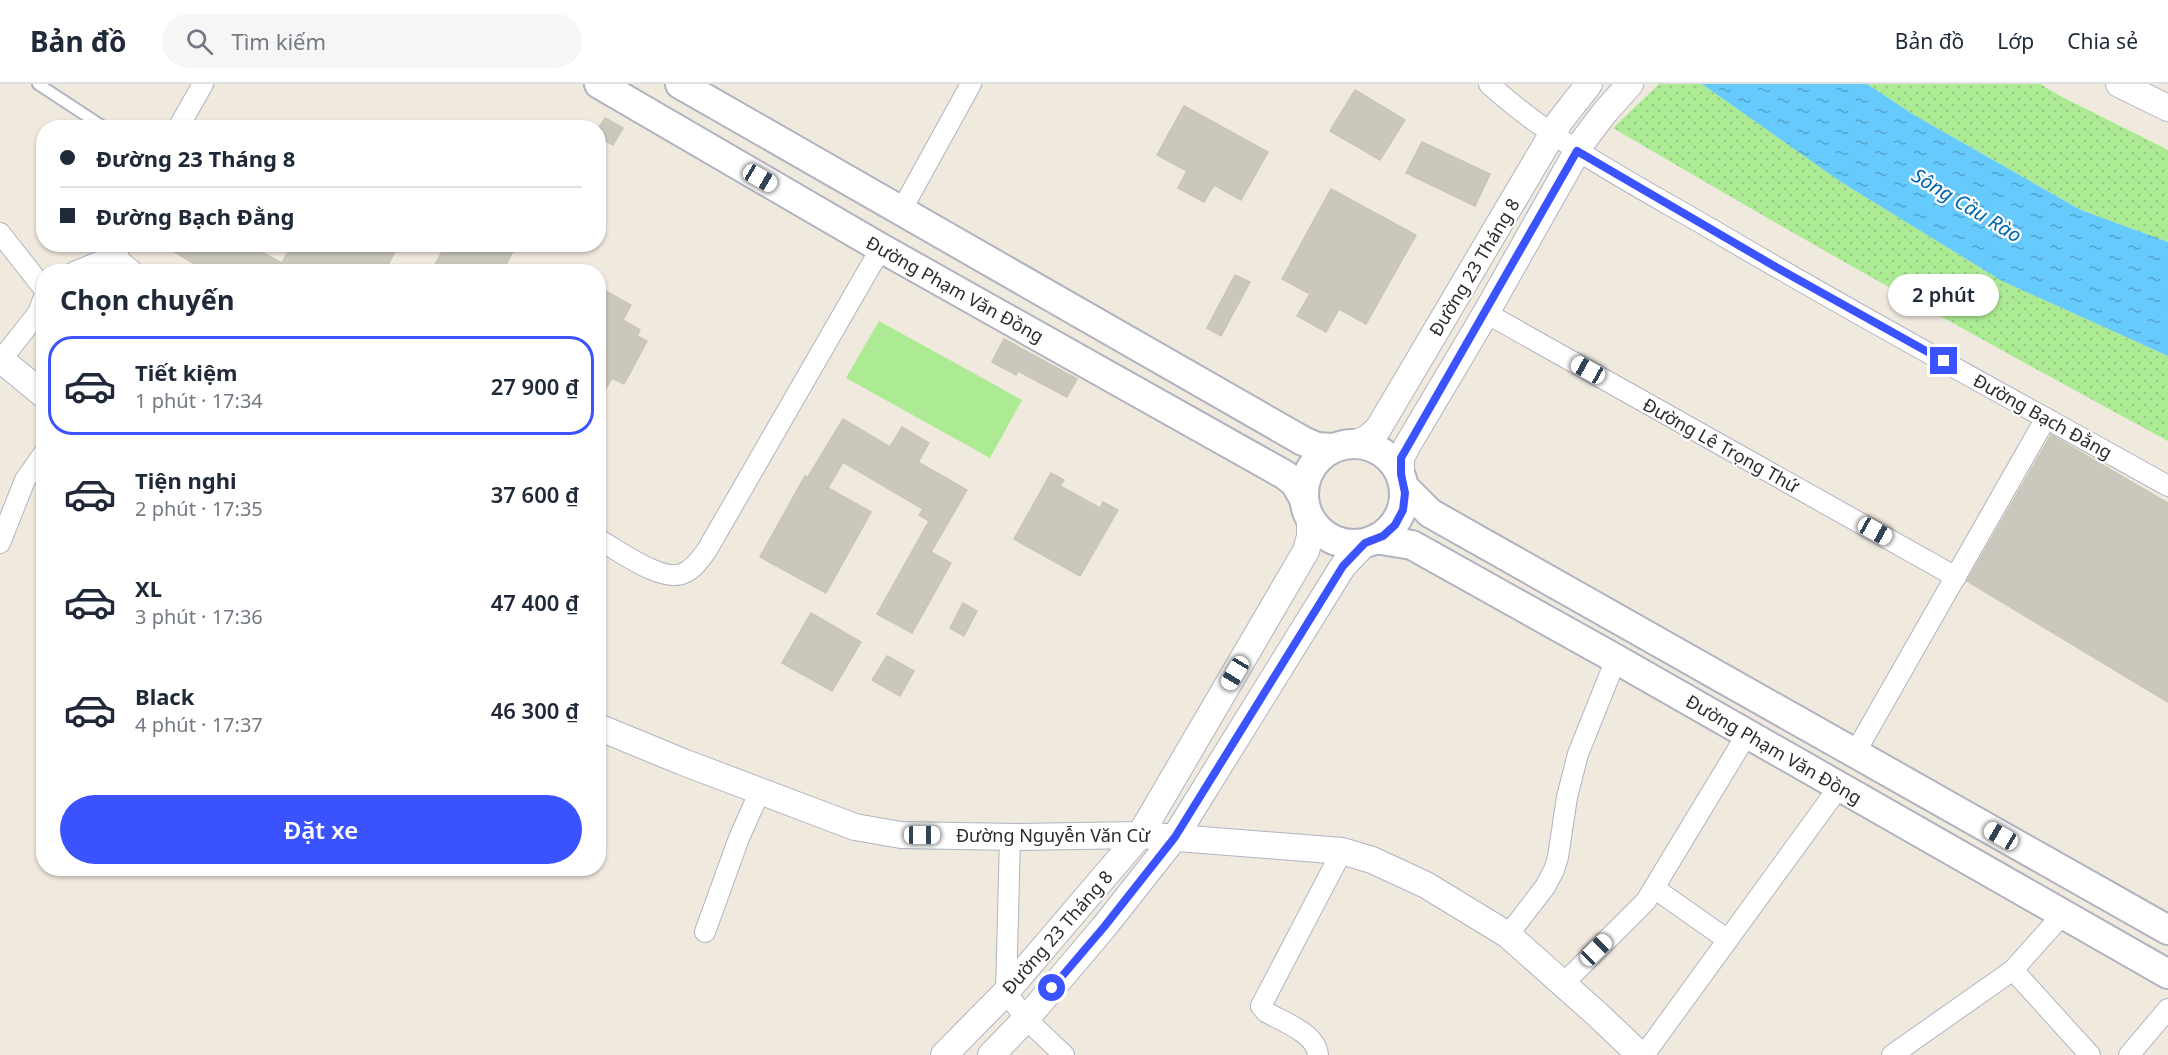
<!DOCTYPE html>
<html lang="vi">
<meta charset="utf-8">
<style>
body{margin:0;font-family:"Noto Sans",sans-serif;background:#f6f6f7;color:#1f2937;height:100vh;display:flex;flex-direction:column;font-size:22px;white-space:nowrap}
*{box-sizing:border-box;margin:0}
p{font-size:20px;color:#747a83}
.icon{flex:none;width:33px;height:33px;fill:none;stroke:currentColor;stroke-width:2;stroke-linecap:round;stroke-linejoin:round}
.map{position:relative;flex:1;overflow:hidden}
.sheet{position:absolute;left:36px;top:180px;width:570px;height:612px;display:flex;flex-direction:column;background:#fff;border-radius:24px;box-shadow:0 2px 4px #0004}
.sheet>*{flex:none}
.hud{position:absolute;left:36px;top:36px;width:570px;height:132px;border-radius:24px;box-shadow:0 2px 4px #0004;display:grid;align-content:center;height:132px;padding:0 24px;background:#fff}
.end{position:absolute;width:27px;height:27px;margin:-14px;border:8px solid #3b52ff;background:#fff;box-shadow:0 0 0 3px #fff}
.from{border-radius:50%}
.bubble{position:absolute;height:42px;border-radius:21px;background:#fff;box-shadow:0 2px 4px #0004;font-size:20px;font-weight:600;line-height:42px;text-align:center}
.car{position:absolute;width:18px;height:36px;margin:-18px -9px;border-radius:8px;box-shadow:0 0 4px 2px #0007;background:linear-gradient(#fff 24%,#345 0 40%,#fff 0 76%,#345 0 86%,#fff 0)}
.hud b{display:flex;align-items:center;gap:21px;height:57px;font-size:22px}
.hud b+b{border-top:2px solid #e0e1e3}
.hud i{width:15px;height:15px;background:#1f2937}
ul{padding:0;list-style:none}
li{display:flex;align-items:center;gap:18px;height:99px;margin:0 12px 9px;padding:0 12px;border:3px solid transparent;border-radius:24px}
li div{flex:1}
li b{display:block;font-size:22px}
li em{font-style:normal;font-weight:600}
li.on{border-color:#3b52ff}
li>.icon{width:54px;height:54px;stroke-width:1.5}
h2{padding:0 24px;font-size:27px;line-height:72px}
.action{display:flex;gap:12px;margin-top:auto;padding:12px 24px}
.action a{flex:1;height:69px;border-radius:36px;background:#3b52ff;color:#fff;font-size:24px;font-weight:600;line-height:69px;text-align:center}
header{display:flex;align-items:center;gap:36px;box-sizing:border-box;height:84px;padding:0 30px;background:#fff;border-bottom:2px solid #e0e1e3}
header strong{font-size:28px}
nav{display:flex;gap:33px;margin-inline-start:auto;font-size:21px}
.search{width:420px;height:54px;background:#f6f6f7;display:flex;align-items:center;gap:15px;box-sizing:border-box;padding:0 21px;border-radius:33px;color:#747a83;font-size:22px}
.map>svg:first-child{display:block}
.grass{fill:#aceb94}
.park{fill:url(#park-dots)}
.water{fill:url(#water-ripples)}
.building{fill:#cac7bc;stroke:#cbc5b7;stroke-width:1.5}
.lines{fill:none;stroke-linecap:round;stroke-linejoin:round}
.service-casing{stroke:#b1b3c1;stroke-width:14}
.minor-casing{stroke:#b1b3c1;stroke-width:22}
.tertiary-casing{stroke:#b1b3c1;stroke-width:28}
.secondary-casing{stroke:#b1b3c1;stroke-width:32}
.service{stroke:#fff;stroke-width:10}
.minor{stroke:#fff;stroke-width:20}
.tertiary{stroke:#fff;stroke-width:26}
.secondary{stroke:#fff;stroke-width:28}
.route{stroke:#3b52ff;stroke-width:8}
.labels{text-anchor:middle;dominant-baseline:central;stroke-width:4.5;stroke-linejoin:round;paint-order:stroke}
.street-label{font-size:18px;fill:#2c2c2c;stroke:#fff}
.water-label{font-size:20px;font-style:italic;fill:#0065ad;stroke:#fff}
</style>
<header>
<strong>Bản đồ</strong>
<div class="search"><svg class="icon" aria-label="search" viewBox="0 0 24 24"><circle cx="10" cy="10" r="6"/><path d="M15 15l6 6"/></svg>Tìm kiếm</div>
<nav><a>Bản đồ</a><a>Lớp</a><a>Chia sẻ</a></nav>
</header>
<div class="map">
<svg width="2168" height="971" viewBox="0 0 2168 971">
<defs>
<pattern id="park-dots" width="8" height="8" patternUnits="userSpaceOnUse" patternTransform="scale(1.5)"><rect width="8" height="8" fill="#aceb94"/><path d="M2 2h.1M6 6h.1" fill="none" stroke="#94ca80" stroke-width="1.8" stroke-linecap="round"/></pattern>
<pattern id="water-ripples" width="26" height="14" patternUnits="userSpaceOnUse" patternTransform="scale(1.5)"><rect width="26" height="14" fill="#66cafc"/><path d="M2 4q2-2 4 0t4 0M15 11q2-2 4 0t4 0" fill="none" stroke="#54a4cc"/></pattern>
</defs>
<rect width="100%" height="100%" fill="#efe9de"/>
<path class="grass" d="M879,237L1022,316L990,374L846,294Z"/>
<g class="park">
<path d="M1659,0H1702L1841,98L2002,197L2168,272V357C1981,256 1796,152 1613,44Z"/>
<path d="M1867,0H2040L2062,13L2168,66V158L2081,126L1914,31Z"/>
</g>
<path class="water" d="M1702,0H1867L1914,31L2081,126L2168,158V272L2002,197L1841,98Z"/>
<g class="building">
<path d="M1355,6L1405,36L1380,76L1330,47Z"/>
<path d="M1184,22L1268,68L1241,116L1214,101L1204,118L1178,104L1187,87L1157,71Z"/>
<path d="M605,34L623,44L613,61L598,53V45Z"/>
<path d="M1422,58L1490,90L1475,122L1406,89Z"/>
<path d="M1331,105L1416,151L1366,240L1339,225L1326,248L1297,232L1310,210L1282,195Z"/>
<path d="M161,160H259L256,165L282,179L292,160H399L384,188H208Z"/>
<path d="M446,160H517L502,188H431Z"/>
<path d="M1235,191L1250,198L1221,252L1207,244Z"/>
<path d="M598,203L631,221L623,236L640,246L637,252L647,257L624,300L612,294L598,318Z"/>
<path d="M1004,255L1077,295L1067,313L1018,287L1016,291L992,278Z"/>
<path d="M843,335L890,363L902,343L929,359L918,378L967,406L931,468L951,479L912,549L877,530L929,437L919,431L923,425L843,378L828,404L871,428L826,509L760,473L805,392L808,393Z"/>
<path d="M2051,351L2168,419V618L1967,497Z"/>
<path d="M1051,389L1064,396L1060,402L1100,424L1103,418L1118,426L1080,492L1014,455Z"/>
<path d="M963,519L977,527L964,552L950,544Z"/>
<path d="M811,529L861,558L832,607L782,579Z"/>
<path d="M887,572L914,587L900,612L872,596Z"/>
</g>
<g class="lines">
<g class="service-casing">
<path id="service" d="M38,0L105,44"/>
</g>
<g class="minor-casing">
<g id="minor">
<path d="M1489,0C1555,60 1636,101 1713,146C1863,235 2016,317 2168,402"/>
<path d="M178,44L203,0"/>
<path d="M901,127L971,0"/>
<path d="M0,149L44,205"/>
<path d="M117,160L119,176L134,188"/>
<path d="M74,188L118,170"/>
<path d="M1486,229L1956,493"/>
<path d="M1,276L38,229L44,213"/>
<path d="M598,455C618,466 663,500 684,489C694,485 701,474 707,466L881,164"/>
<path d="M0,459L25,396L44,369"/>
<path d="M1855,669L2046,334"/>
<path d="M1010,753L1006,908L1026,935L1064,971"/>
<path d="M1654,804L1728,856"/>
<path d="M705,848L739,754L760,707"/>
<path d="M1508,851L1545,803L1554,786L1558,773L1567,713L1578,670L1616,575"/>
<path d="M2013,886L2090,971"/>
<path d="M1563,900L1646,817L1747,650"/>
<path d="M1318,971C1316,949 1283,938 1266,928L1261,922L1342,767"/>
<path d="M1644,971L1839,703"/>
<path d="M1892,971L2013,886L2063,830"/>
<path d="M2129,971L2168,925"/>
</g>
</g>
<g class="tertiary-casing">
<g id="tertiary">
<path d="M2119,0L2168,24"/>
<path d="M0,275L44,311"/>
<path d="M1354,360L1368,354L1378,345L1560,37L1589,0"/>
<path d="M1401,390V374L1407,362L1486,229L1583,57L1605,28L1630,0"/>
<path d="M598,643L683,678L855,743L901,751L1017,753L1140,751L1342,767L1372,776L1426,801L1508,851L1598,931L1640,971"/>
<path d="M944,971L1006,908L1140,751L1306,467L1310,452V434"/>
<path d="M991,971L1026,935L1104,843L1175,753L1343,482L1365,459"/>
</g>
</g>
<g class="secondary-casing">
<g id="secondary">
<path d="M599,0L881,164L1285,391L1295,399L1304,415"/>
<path d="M680,0L1303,357L1317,363L1333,364"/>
<circle cx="1354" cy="410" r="50"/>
<path d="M1404,403L1430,429L2168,846"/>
<path d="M1375,455L1412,461L1616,575L2168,890"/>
</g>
</g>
<use href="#service" class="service"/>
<use href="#minor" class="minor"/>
<use href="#tertiary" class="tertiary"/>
<use href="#secondary" class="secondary"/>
</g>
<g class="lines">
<path class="route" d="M1052,904L1104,843L1175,753L1343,482L1365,459L1383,452L1395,441L1403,426L1405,409L1401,390V374L1577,67L1781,186L1944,277"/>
</g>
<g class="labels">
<g class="street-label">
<text transform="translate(1474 183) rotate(-59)">Đường 23 Tháng 8</text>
<text transform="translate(955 205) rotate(29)">Đường Phạm Văn Đồng</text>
<text transform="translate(2043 332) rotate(29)">Đường Bạch Đằng</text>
<text transform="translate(1721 361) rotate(29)">Đường Lê Trọng Thứ</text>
<text transform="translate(1774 665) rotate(30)">Đường Phạm Văn Đồng</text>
<text x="1053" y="751">Đường Nguyễn Văn Cừ</text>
<text transform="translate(1057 848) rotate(-49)">Đường 23 Tháng 8</text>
</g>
<g class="water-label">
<text transform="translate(1967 121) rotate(31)">Sông Cầu Rào</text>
</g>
</g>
</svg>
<i class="end from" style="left:1052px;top:904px"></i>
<i class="end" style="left:1944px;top:277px"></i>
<div class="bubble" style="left:1888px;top:190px;width:111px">2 phút</div>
<i class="car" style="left:760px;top:94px;rotate:120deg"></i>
<i class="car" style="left:1588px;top:286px;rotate:299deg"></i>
<i class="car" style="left:1875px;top:447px;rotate:119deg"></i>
<i class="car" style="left:1235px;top:589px;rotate:211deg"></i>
<i class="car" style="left:922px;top:751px;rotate:90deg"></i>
<i class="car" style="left:2001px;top:752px;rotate:300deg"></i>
<i class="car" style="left:1596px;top:866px;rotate:45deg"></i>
<div class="hud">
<b><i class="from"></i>Đường 23 Tháng 8</b>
<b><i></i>Đường Bạch Đằng</b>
</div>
<section class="sheet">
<h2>Chọn chuyến</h2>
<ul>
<li class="on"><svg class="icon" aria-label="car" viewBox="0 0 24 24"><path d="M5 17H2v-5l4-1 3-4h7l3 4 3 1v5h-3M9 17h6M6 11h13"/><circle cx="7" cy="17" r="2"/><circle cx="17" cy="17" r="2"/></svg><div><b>Tiết kiệm</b><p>1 phút · 17:34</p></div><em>27 900 ₫</em></li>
<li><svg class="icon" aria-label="car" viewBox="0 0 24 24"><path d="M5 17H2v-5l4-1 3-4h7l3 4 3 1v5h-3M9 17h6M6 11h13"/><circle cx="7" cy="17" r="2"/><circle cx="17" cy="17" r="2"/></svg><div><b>Tiện nghi</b><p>2 phút · 17:35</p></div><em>37 600 ₫</em></li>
<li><svg class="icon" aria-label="car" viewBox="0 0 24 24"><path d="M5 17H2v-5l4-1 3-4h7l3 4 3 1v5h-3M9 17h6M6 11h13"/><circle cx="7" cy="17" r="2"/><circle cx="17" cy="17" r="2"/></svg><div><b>XL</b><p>3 phút · 17:36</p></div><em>47 400 ₫</em></li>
<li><svg class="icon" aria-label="car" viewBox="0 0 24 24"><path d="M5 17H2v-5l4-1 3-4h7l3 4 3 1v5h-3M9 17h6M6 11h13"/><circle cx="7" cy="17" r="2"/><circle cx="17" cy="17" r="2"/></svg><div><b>Black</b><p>4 phút · 17:37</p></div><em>46 300 ₫</em></li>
</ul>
<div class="action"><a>Đặt xe</a></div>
</section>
</div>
